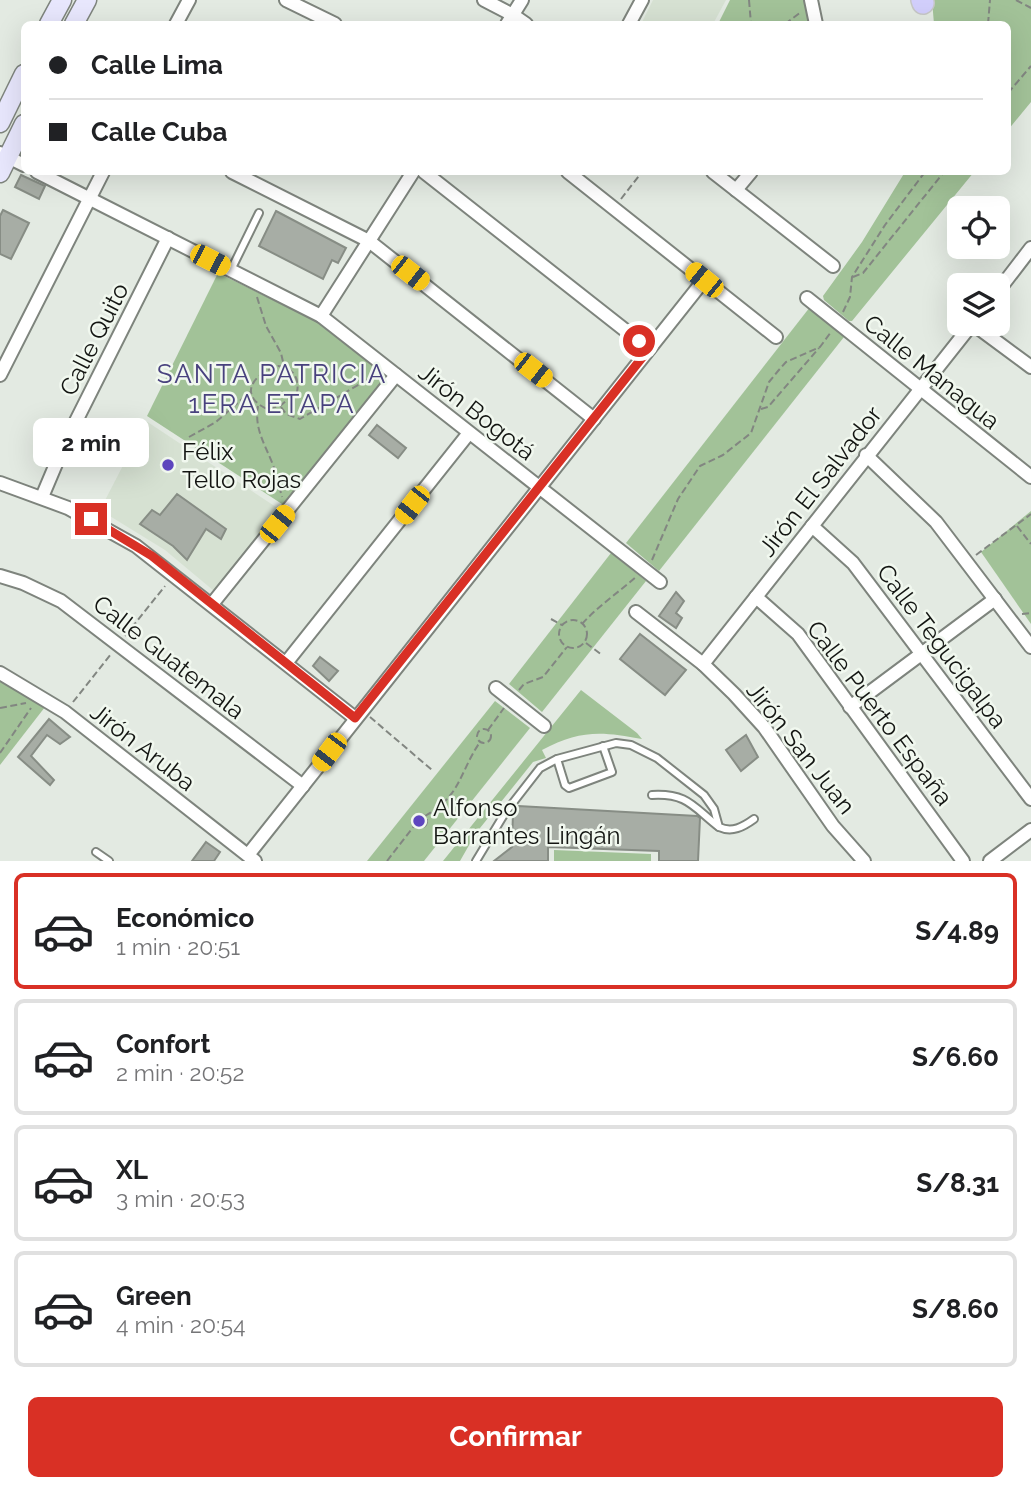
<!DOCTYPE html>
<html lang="es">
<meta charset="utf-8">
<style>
body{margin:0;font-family:Raleway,sans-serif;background:#f2f2f2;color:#202124;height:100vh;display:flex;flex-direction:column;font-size:26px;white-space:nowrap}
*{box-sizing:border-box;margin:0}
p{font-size:23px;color:#757577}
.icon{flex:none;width:38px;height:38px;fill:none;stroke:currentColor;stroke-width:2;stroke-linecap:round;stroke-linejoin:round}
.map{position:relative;height:861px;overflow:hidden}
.details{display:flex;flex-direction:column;background:#fff;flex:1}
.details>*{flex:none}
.hud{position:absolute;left:21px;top:21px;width:990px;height:154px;border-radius:10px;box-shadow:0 7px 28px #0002;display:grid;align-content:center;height:154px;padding:0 28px;background:#fff}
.tools{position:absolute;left:947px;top:196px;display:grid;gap:14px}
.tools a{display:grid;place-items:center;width:63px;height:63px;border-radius:10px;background:#fff;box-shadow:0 7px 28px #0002;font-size:35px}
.end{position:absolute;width:32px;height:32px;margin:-16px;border:9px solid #d93025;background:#fff;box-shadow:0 0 0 4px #fff}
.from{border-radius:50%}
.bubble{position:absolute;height:49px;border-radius:10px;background:#fff;box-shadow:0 7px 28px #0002;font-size:23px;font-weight:700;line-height:49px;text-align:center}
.car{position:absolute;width:21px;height:42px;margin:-21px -10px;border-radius:9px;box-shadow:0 0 5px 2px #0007;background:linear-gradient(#f5c518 24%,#345 0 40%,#f5c518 0 76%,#345 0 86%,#f5c518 0)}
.hud b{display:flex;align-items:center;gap:24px;height:66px;font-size:26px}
.hud b+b{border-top:2px solid #e0e0e0}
.hud i{width:18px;height:18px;background:#202124}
ul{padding:12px 0 0;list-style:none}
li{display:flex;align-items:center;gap:21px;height:116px;margin:0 14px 10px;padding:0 14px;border:4px solid #e0e0e0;border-radius:10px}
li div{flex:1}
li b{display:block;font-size:26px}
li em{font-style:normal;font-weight:700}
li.active{border-color:#d93025}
li>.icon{width:63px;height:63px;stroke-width:1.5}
.primary-button{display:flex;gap:14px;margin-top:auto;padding:14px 28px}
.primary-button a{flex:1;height:80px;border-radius:10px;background:#d93025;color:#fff;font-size:28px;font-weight:700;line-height:80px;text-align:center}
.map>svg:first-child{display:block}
.built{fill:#d6e1d2}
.green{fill:#a2c298}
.building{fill:#a7ada5;stroke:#878d85;stroke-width:2}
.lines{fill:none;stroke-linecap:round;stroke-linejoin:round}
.lane-casing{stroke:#7e847d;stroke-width:10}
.street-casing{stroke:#7e847d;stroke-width:16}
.secondary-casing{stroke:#7e847d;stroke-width:21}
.primary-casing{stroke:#c6c7c6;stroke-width:24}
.path{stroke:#828681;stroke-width:2;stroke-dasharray:7 3.5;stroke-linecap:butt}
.lane{stroke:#fff;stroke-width:6}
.street{stroke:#fff;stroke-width:12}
.secondary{stroke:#e8e7fd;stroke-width:18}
.primary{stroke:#d1cefb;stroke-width:21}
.route{stroke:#d93025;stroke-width:9}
.poi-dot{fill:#5e46bf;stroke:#f1f8ef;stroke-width:2.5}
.labels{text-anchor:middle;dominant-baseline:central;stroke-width:5;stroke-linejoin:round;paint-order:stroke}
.street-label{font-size:24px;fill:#131512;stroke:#f1f8ef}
.poi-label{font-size:24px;fill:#131512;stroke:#f1f8ef;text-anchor:start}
.neighbourhood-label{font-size:26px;letter-spacing:2px;fill:#48417e;stroke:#f1f8ef}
</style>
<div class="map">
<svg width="1031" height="861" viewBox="0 0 1031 861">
<rect width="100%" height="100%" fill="#e3eae2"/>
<g class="built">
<path d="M653,0H726L713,24H641Z"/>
<path d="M146,421L279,509L214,591L165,550L100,510Z"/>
</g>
<g class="green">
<path d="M730,0H804L811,24H718Z"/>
<path d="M932,0H1031V102L1008,130V24H934Z"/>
<path d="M905,172H974L852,321H849L824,300L823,296L862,242Z"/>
<path d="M218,273L318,322L386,376L285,506L147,416Z"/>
<path d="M810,307L844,337L659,571L626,543Z"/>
<path d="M1031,511V624L981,552Z"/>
<path d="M611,553L646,581L542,712L509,684Z"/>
<path d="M0,678L45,707L0,765Z"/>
<path d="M581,690L637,733L642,739C601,731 579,730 542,750L546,758L533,762L476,833L460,861H443Z"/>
<path d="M495,701L530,728L424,861H367Z"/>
<path d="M554,850L651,854V861H554Z"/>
</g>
<g class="building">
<path d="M21,175L45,186L39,199L15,187Z"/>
<path d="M3,210L29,223L11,259L0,254V216Z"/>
<path d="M276,211L346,248L338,263L332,260L323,279L259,246Z"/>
<path d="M377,425L406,448L398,458L369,435Z"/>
<path d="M177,494L226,529L221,539L206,529L187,560L173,546L140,524L152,510L160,515Z"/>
<path d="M676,592L684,601L676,613L682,618L676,628L659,616Z"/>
<path d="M640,634L686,670L665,695L620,659Z"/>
<path d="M320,657L338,671L329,681L313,666Z"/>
<path d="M49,719L70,737L60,744L47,735L31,756L54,780L50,785L18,757Z"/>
<path d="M746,735L758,757L741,771L726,750Z"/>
<path d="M518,806L697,816L700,818L698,861H659V851L548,847V861H494L512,847L513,812Z"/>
<path d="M206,842L220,852L214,861H192Z"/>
</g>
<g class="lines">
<g class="lane-casing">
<g id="lane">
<path d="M231,270L259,213"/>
<path d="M557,759L565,785L569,788L612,772L603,746"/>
<path d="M652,795C688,793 693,807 719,827"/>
<path d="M96,852L109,861"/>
<path d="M476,861L505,813L540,768L557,759L616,743L631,745L657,758L704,795L714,809L719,827C732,833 743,827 754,819"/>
</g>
</g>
<g class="street-casing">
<g id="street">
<path d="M286,0L335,24"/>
<path d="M484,0L513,15L526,24"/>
<path d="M811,0L816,24"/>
<path d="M176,24L189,0"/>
<path d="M507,24L522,0"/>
<path d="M629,24L642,0"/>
<path d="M0,153L24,165"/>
<path d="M37,172L321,316L660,582"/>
<path d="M232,172L369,241L594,419"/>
<path d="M424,172L649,349"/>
<path d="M568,172L776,337"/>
<path d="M713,172L833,266"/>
<path d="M736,190L751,172"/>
<path d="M998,291L1031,248"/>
<path d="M807,298L1031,477"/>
<path d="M321,316L413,172"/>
<path d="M973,324L1031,367"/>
<path d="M0,375L103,172"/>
<path d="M866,455L936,522L1031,647"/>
<path d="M0,483L68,508L136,546L355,718"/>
<path d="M42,497L64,445L168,238"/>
<path d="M812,526L853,563L1031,799"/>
<path d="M0,576L23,583L61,601L303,786"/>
<path d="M756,597L798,634L963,861"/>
<path d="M212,604L396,375"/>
<path d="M636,612L703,664L734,694L764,727L833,826L864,861"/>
<path d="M286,663L469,433"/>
<path d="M703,664L972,324"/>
<path d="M0,673L65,712L255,861"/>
<path d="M496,688L544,726"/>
<path d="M850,707L995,599"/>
<path d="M248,855L704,280"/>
<path d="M990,861L1031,830"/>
</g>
</g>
<g class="secondary-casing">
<g id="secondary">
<path d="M49,24L62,0"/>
<path d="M74,24L87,0"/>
<path d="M0,123L24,74"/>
<path d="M0,173L24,124"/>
</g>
</g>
<g class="primary-casing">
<path id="primary" d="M922,0L923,3"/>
</g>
<g class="path">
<path d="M749,0L751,24"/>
<path d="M1016,0L1031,8"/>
<path d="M785,24L801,12"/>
<path d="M988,24L990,0"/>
<path d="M1008,93L1031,66"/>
<path d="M621,199L642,172"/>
<path d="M853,277L863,273L944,172"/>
<path d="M257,297L266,326L281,353L284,366"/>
<path d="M843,312L850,297L852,277L885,225L925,172"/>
<path d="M278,366C292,367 300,378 297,392L280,406L267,409C237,395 254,373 278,366Z"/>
<path d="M258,406C254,429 265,444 273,465C277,475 279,486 282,497"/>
<path d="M281,407L286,414L300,419L377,374"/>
<path d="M761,409L768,407L819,348"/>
<path d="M189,437L216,422L250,392"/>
<path d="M1017,526L1031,544"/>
<path d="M976,555L1031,514"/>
<path d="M652,560L678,499L700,466L723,455L751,433L769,382L778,371L786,362L820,347L831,332"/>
<path d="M1022,614L1031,613"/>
<path d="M551,619L562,625"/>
<circle cx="573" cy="634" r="14"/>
<path d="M582,624C598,606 619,592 636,577"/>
<path d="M125,636L165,586"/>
<path d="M586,643L602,655"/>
<path d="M519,690L524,684L543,677L567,647"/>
<path d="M73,702L111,654"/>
<path d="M0,708L26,703"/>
<path d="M370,717L432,770"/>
<circle cx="484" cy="736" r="7"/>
<path d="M488,730L504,708"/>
<path d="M0,753L31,708"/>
<circle cx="420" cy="821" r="7"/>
<path d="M425,816C461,796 459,773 480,742"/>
<path d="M387,861L414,826"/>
</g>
<use href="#lane" class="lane"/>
<use href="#street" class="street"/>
<use href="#secondary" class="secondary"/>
<use href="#primary" class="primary"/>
</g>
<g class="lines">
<path class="route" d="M91,519L152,556L355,718L649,349L639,341"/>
</g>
<g class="poi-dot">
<circle cx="168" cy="465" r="7"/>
<circle cx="419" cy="821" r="7"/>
</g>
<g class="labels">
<g class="street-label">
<text transform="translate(94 339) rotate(-63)">Calle Quito</text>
<text transform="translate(932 372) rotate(39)">Calle Managua</text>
<text transform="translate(477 412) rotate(38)">Jirón Bogotá</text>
<text transform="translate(820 481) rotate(-52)">Jirón El Salvador</text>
<text transform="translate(942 646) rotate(53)">Calle Tegucigalpa</text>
<text transform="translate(169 657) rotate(38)">Calle Guatemala</text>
<text transform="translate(880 713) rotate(53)">Calle Puerto España</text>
<text transform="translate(143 747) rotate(38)">Jirón Aruba</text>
<text transform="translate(801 748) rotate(52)">Jirón San Juan</text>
</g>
<g class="poi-label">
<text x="182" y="451">Félix<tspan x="182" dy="28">Tello Rojas</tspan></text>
<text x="433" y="807">Alfonso<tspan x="433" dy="28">Barrantes Lingán</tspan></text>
</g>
<g class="neighbourhood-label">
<text x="272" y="374">SANTA PATRICIA<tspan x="272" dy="30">1ERA ETAPA</tspan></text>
</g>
</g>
</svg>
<div class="tools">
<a><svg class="icon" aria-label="locate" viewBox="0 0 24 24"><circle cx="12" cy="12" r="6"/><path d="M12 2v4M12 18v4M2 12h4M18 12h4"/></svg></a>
<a><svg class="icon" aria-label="layers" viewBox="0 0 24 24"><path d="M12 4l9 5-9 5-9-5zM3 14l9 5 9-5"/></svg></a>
</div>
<i class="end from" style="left:639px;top:341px"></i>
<i class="end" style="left:91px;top:519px"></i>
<div class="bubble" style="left:33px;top:418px;width:116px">2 min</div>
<i class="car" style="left:210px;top:260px;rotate:117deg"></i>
<i class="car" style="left:410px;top:273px;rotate:128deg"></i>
<i class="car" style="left:704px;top:280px;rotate:309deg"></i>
<i class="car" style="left:533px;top:370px;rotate:128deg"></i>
<i class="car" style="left:412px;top:505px;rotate:218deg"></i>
<i class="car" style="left:277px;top:524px;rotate:39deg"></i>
<i class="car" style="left:329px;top:752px;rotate:217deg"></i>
<div class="hud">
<b><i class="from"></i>Calle Lima</b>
<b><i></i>Calle Cuba</b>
</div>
</div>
<section class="details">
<ul>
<li class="active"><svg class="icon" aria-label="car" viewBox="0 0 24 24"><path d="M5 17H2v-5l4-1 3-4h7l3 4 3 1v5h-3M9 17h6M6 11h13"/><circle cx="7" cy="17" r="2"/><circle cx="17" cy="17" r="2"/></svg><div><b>Económico</b><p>1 min · 20:51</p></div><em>S/4.89</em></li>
<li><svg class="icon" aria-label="car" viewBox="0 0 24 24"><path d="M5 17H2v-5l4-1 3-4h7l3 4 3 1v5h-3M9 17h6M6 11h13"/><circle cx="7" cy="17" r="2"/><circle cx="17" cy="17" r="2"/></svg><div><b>Confort</b><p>2 min · 20:52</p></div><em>S/6.60</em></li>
<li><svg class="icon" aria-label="car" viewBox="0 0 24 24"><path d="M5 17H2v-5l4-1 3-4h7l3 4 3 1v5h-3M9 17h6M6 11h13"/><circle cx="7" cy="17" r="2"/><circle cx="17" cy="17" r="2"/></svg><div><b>XL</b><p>3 min · 20:53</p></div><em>S/8.31</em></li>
<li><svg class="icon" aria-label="car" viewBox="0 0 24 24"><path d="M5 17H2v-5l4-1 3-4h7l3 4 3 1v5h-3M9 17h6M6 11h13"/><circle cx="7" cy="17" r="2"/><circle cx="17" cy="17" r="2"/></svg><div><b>Green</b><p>4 min · 20:54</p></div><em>S/8.60</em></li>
</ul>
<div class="primary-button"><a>Confirmar</a></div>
</section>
